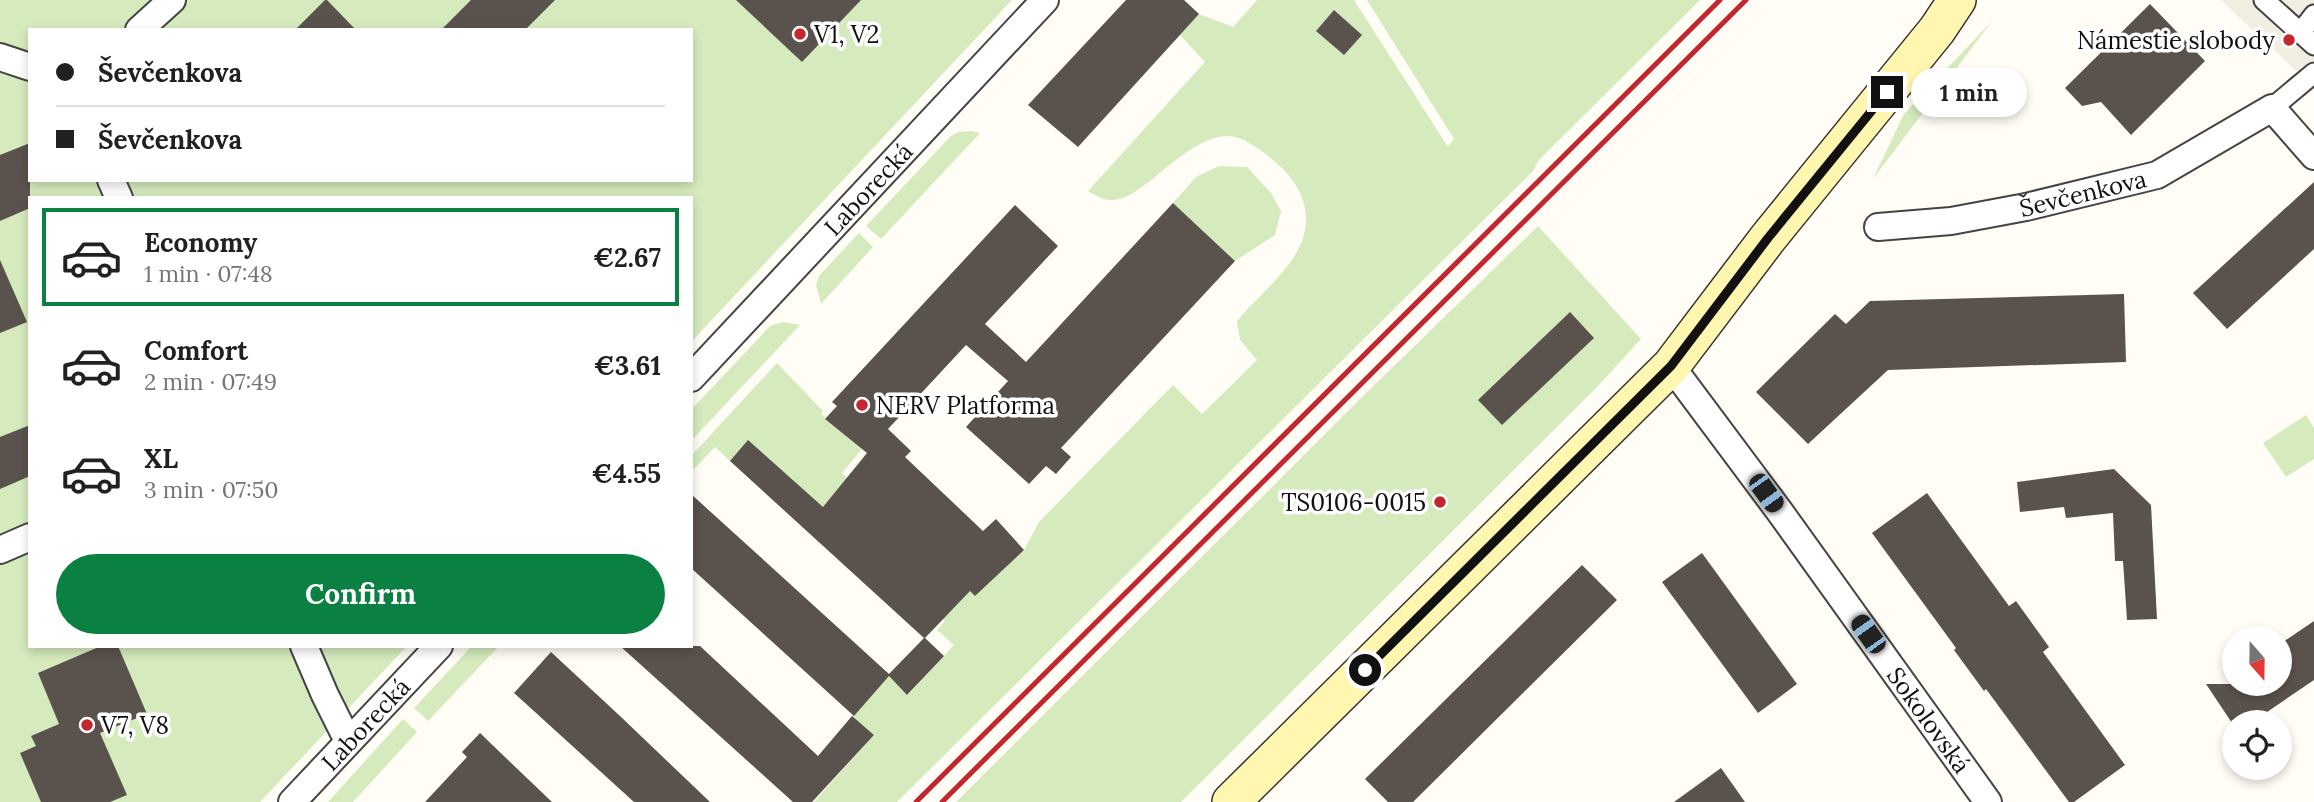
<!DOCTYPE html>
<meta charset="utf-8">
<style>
body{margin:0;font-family:Lora,serif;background:#f2f2f2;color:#202124;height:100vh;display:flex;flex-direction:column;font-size:26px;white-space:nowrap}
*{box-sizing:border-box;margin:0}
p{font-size:23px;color:#757577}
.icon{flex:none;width:38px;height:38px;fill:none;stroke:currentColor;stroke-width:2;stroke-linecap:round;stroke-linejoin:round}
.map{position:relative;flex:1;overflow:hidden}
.side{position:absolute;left:28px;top:196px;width:665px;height:452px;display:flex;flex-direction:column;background:#fff;border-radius:0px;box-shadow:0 4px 10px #0003}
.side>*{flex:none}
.hud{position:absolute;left:28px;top:28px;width:665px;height:154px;border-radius:0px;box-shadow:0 4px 10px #0003;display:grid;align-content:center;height:154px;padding:0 28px;background:#fff}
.needle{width:46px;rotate:160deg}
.tools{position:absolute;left:2222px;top:626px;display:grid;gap:14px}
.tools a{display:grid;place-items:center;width:70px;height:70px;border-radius:50%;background:#fff;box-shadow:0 4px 10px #0003;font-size:35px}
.end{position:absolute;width:32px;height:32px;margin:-16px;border:9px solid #111;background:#fff;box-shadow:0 0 0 4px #fff}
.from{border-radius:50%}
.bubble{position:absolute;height:49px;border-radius:24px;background:#fff;box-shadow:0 4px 10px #0003;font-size:23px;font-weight:700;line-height:49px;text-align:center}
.car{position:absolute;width:21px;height:42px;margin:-21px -10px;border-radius:9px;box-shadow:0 0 5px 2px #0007;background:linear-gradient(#222 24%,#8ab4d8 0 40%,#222 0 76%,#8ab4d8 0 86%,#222 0)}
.hud b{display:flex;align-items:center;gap:24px;height:66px;font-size:26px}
.hud b+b{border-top:2px solid #e0e0e0}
.hud i{width:18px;height:18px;background:#202124}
ul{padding:12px 0 0;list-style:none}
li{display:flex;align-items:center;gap:21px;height:98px;margin:0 14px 10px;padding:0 14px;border:4px solid transparent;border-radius:0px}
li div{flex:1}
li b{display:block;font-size:26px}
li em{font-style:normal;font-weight:700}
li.selected{border-color:#0b8043}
li>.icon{width:63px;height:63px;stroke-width:1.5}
.button{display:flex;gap:14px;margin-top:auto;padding:14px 28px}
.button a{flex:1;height:80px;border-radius:42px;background:#0b8043;color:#fff;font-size:28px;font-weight:700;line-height:80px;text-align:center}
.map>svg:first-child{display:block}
.green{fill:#d5ebbd;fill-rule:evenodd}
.plaza{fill:#f1ede2}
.building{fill:#5a524d}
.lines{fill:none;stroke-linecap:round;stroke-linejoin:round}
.pedestrian-casing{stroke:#444;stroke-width:23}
.minor-casing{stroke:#444;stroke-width:30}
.secondary-casing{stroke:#333;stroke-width:40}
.pedestrian{stroke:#fff;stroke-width:19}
.minor{stroke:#fff;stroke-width:26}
.secondary{stroke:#fff6b0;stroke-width:37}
.rail{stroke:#c4262e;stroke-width:5}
.route{stroke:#111;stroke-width:9}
.poi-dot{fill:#c4262e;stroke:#fff;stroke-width:2.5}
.labels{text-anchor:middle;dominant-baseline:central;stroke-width:7;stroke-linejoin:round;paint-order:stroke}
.poi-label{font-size:24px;fill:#111;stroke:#fff;text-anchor:start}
.street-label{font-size:24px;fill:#111;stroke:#fff}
</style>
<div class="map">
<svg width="2314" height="802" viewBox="0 0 2314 802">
<rect width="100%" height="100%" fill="#fffdf5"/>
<g class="green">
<path d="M0,0H1012L691,342V198H30V646H407L260,802H0ZM30,30H691V180H30Z"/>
<path d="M1257,0H1354L1448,147L1454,139L1367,0H1700L1539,160L1533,171L897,802H814L874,735L853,717L889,676L908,695L954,645L937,630L945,621L749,441L730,461L715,447L691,472V456L777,363L823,411L821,414L862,449L842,473L975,596L1024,550L1039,522L1173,385L1202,414L1257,360L1240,340L1237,321C1267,284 1323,250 1301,195C1293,177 1281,167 1267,155C1256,147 1243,137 1229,136C1202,135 1170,165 1150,181C1139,189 1127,199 1113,200C1104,201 1095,195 1088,191L1205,62L1180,35L1199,14L1233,27Z"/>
<path d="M1992,21L1873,179L1904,114Z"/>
<path d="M971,131L980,133L881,239L866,226L951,136L958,132Z"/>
<path d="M1219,166L1247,167L1271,193L1281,211L1275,235L1235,261L1173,203L1196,177Z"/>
<path d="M1538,226L1641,339L1598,386L1181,802H956L1362,397Z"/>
<path d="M859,233L873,247L821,304L816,285L819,276Z"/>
<path d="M783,322L800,325L691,441V410L770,326Z"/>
<path d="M2306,415L2314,428V459L2286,477L2263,443Z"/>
<path d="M472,646H499L428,721L414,708Z"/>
<path d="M403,719L417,732L353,802H328Z"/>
</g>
<path class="plaza" d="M2221,0H2314V87L2306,80Z"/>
<g class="building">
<path d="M325,0H327L356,30H295Z"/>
<path d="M471,0H555L525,30H441Z"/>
<path d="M736,0H861L802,62Z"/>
<path d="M1126,0H1184L1199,14L1078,147L1028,105Z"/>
<path d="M2150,4L2205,61L2131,135L2101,102L2082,106L2065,88Z"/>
<path d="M1334,10L1362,35L1344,55L1316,31Z"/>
<path d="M30,143V208L0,221V155Z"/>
<path d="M2314,182V249L2227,329L2193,293Z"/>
<path d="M1173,203L1235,261L1061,448L1071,457L1056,474L1046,466L1029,484L966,427L1008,381L966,345L888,429L911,451L905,457L983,531L996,519L1024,550L975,596L970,591L925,638L944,656L907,695L889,676L854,716L691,568V494L889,674L924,638L730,461L748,440L823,507L867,453L825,419L837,406L832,402L1015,205L1058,246L985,324L1026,362Z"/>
<path d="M0,260L27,322L0,333Z"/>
<path d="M2124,294L2126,362L1888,370L1808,444L1756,392L1835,314L1846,324L1870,301Z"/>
<path d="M1570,312L1594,338L1502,425L1478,400Z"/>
<path d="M30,425V476L0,489V437Z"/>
<path d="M2114,469L2151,505L2157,619L2127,620L2123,561H2115L2113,513L2066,518L2064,507L2020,512L2017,482Z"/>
<path d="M1927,493L2009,606L2016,601L2049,647L2043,652L2125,765L2074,802H2069L1986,689L1984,691L1954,650L1956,648L1872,533Z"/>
<path d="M1702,553L1797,684L1758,713L1662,582Z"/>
<path d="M1582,565L1617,600L1413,802H1388L1365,779Z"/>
<path d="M2314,621V680L2251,723H2232L2206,684H2280V644Z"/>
<path d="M101,646H118L147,714L100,733L127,795L110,802H41L20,753L36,746L31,736L59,724L38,673Z"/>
<path d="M620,646H700L818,756L852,716L874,735L812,802H793Z"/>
<path d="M551,652L620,716L710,802H634L524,702L514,693Z"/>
<path d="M480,733L507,759L552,802H425L467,757L462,752Z"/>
<path d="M1721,768L1745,802H1674Z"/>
</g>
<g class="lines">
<g class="pedestrian-casing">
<g id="pedestrian">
<path d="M2264,0L2314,45"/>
<path d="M2300,33L2314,15"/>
<path d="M2272,108L2314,73"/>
</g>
</g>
<g class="minor-casing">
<g id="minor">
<path d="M139,30L172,0"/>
<path d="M0,57L30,67"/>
<path d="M111,180L119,198"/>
<path id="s1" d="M1878,227L1951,221L2026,207L2157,175L2272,108L2314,156"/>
<path id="s2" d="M1671,366L1780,512L1988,802"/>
<path id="s3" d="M691,378L1045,0"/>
<path d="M0,550L30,537"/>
<path d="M304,646L325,695L348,741"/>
<path id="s4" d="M292,802L439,646"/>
</g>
</g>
<g class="secondary-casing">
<path id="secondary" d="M1231,802L1671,366L1768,238L1937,30L1957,0"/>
</g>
<use href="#pedestrian" class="pedestrian"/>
<use href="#minor" class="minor"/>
<use href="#secondary" class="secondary"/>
<g class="rail">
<path d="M916,802L1720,0"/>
<path d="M942,802L1746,0"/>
</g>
</g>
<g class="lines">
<path class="route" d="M1365,670L1671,366L1768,238L1887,92"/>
</g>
<g class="poi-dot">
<circle cx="800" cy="34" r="7"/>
<circle cx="2289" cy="40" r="7"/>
<circle cx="862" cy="405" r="7"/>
<circle cx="1440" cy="502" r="7"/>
<circle cx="87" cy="725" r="7"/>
</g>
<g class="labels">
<g class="poi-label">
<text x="814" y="34">V1, V2</text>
<text x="2275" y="40" text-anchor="end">Námestie slobody</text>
<text x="876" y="405">NERV Platforma</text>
<text x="1426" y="502" text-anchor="end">TS0106-0015</text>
<text x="101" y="725">V7, V8</text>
</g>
<g class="street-label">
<text stroke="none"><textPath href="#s3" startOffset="259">Laborecká</textPath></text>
<text stroke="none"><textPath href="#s1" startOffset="208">Ševčenkova</textPath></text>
<text stroke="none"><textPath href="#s2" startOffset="438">Sokolovská</textPath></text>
<text stroke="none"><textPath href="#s4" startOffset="107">Laborecká</textPath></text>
</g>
</g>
</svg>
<div class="tools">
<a><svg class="needle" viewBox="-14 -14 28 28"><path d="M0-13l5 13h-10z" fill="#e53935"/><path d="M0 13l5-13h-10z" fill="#757577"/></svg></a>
<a><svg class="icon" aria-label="locate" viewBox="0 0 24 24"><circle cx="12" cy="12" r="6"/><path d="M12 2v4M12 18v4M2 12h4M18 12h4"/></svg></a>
</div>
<i class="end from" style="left:1365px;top:670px"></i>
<i class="end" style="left:1887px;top:92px"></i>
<div class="bubble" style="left:1911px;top:68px;width:116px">1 min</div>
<i class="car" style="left:1766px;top:493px;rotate:144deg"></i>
<i class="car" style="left:1868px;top:634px;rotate:324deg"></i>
<div class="hud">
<b><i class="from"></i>Ševčenkova</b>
<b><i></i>Ševčenkova</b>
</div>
<section class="side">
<ul>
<li class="selected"><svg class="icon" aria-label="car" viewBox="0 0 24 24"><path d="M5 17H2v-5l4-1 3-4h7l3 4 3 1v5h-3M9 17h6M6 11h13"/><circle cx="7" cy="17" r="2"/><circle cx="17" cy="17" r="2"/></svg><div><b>Economy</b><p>1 min · 07:48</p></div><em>€2.67</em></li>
<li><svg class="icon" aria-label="car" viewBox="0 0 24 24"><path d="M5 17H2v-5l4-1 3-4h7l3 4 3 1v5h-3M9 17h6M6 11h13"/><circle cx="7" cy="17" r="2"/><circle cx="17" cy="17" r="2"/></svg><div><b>Comfort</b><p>2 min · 07:49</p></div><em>€3.61</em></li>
<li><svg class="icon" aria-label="car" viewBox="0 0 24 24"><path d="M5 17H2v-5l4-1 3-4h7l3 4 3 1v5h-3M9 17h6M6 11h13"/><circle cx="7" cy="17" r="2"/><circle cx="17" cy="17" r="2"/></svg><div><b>XL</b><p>3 min · 07:50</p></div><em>€4.55</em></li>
</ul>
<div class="button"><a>Confirm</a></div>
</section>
</div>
